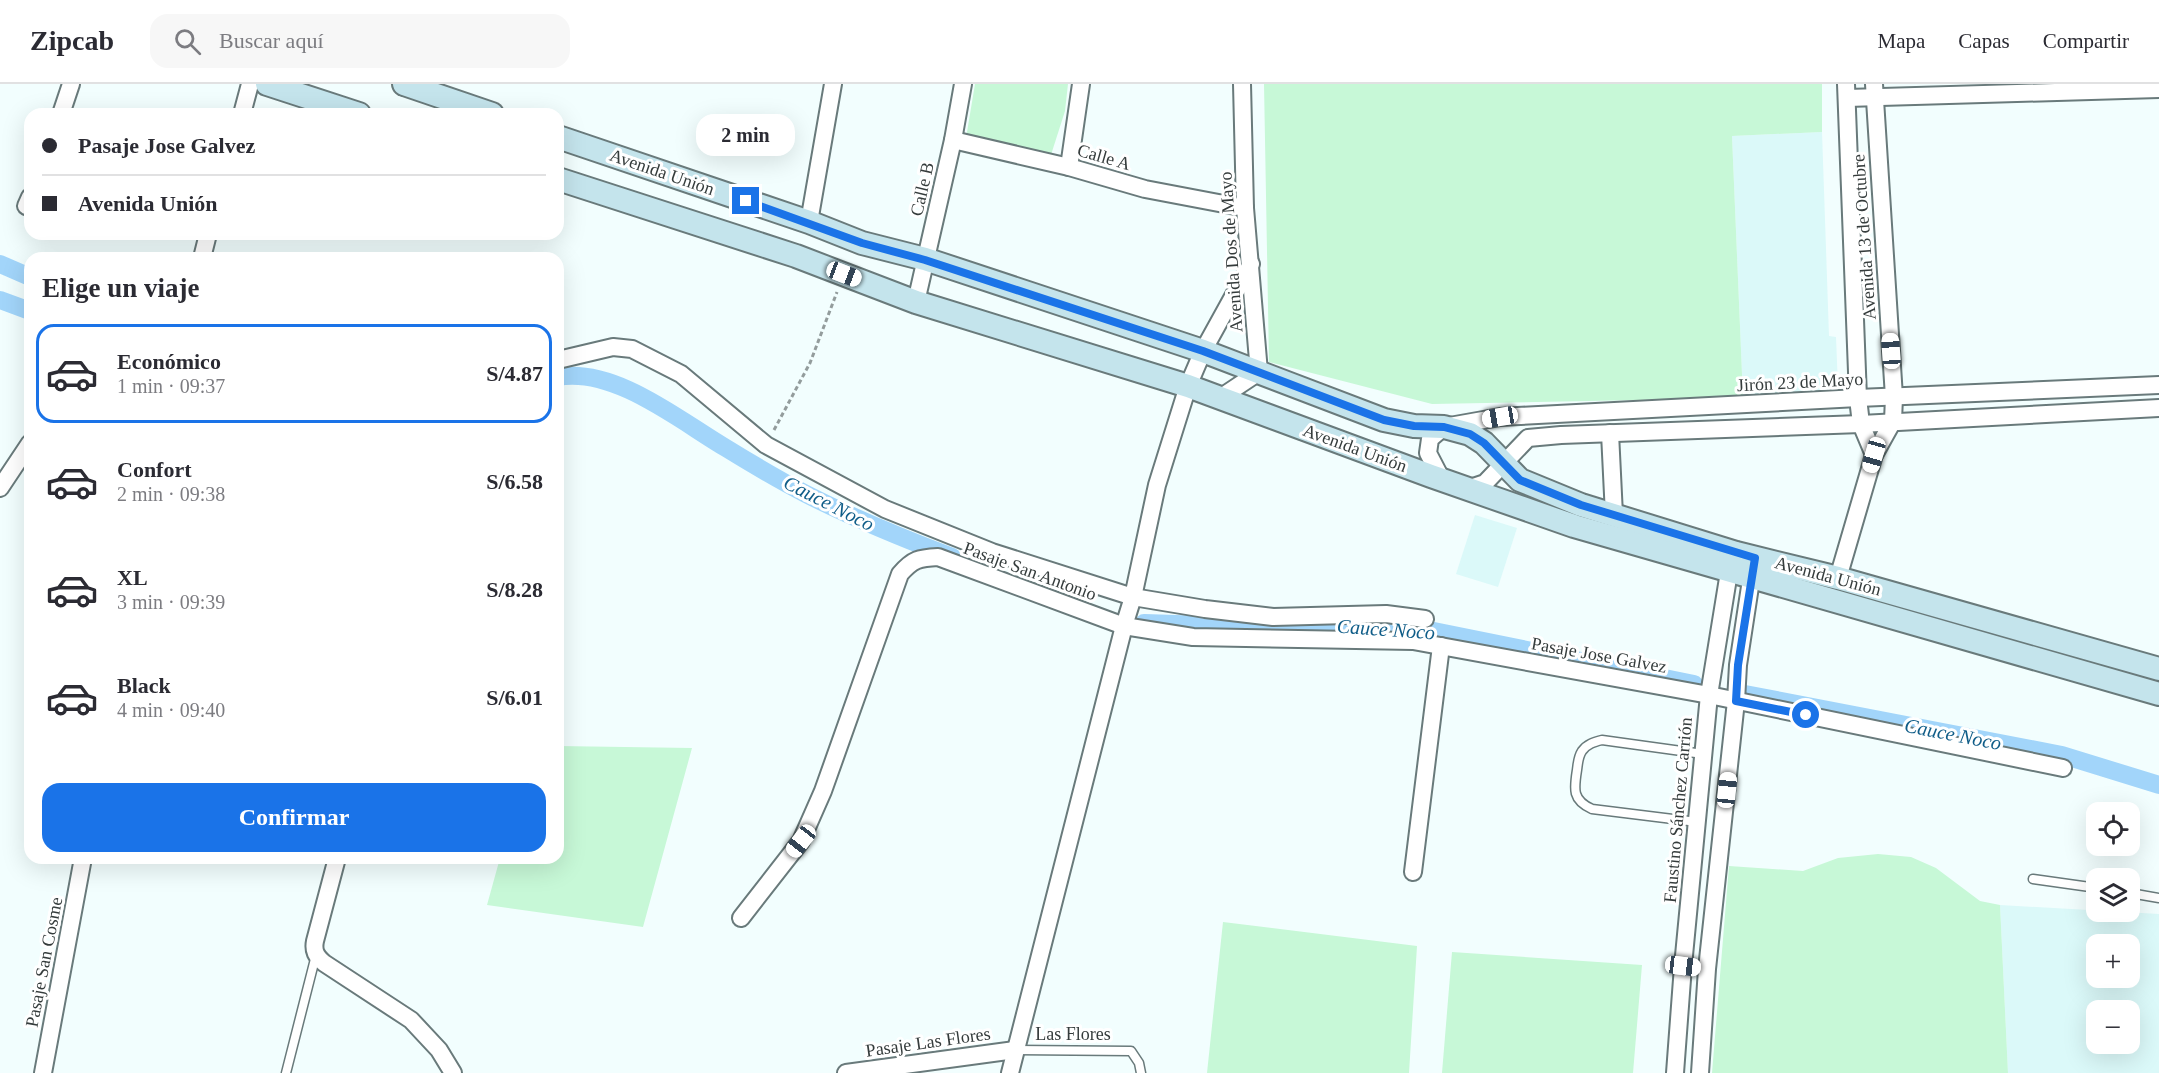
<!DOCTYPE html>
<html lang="es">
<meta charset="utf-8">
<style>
body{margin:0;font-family:"Times New Roman",serif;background:#f7f7f7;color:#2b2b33;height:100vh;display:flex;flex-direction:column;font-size:22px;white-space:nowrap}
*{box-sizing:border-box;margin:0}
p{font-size:20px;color:#7c7c81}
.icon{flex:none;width:33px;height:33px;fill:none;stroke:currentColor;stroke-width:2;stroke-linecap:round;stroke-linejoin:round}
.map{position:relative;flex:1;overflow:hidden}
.sheet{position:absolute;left:24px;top:168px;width:540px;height:612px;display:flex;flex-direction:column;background:#fff;border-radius:18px;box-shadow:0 6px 24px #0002}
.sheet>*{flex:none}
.top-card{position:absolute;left:24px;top:24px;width:540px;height:132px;border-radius:18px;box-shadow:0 6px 24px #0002;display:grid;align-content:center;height:132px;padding:0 18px;background:#fff}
.buttons{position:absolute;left:2086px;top:718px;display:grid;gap:12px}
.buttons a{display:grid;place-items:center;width:54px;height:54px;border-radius:12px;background:#fff;box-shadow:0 6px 24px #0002;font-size:30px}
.end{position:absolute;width:27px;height:27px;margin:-14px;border:8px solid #1a73e8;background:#fff;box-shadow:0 0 0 3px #fff}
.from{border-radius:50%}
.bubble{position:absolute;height:42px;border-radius:18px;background:#fff;box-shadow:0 6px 24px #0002;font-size:20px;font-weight:700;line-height:42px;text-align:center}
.car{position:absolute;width:18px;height:36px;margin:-18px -9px;border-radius:8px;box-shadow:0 0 4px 2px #0007;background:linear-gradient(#fff 24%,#345 0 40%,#fff 0 76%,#345 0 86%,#fff 0)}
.top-card b{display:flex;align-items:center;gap:21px;height:57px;font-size:22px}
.top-card b+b{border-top:2px solid #e1e1e2}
.top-card i{width:15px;height:15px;background:#2b2b33}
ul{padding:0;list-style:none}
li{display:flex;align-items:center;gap:18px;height:99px;margin:0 12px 9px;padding:0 6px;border:3px solid transparent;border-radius:18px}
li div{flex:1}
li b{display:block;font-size:22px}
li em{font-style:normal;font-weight:700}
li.on{border-color:#1a73e8}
li>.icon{width:54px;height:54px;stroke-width:1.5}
h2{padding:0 18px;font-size:27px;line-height:72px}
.action{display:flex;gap:12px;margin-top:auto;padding:12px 18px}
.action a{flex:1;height:69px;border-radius:18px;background:#1a73e8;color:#fff;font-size:24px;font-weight:700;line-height:69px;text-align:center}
header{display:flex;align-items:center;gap:36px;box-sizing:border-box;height:84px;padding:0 30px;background:#fff;border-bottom:2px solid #e1e1e2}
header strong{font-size:28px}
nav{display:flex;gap:33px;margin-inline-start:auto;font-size:21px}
.search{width:420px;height:54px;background:#f7f7f7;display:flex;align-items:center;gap:15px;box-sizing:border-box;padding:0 21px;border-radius:18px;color:#7c7c81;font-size:22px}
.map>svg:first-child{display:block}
.built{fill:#dbf9f9;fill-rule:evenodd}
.green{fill:#c7f8d7}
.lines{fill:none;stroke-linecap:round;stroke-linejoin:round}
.canal{stroke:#a2d5fa;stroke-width:18}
.lane-casing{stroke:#697a7b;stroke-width:11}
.street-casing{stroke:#697a7b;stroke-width:20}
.secondary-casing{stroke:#697a7b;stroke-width:26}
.path{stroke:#939c9c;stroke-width:3;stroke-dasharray:4.5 3;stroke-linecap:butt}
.lane{stroke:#fff;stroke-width:8}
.street{stroke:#fff;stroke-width:16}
.secondary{stroke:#c4e4ec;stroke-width:22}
.route{stroke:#1a73e8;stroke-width:8}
.labels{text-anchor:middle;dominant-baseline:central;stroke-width:6;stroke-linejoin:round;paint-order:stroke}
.street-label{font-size:18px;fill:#353c3c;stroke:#fff}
.water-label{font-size:20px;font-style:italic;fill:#105d88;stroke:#fff}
</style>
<header>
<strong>Zipcab</strong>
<div class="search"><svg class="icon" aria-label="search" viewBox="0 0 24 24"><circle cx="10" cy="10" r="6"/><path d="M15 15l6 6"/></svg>Buscar aquí</div>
<nav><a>Mapa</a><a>Capas</a><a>Compartir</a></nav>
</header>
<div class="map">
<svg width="2159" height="989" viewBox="0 0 2159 989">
<rect width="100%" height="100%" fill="#f2fefe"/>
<g class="built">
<path d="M1822,48L1829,252L1836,253L1838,303L1828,304L1829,310L1743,314L1732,52Z"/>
<path d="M1475,431L1517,444L1498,503L1456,490Z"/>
<path d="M2000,821L2159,830V989H2008ZM2097,861H2130V894H2097ZM2097,927H2130V960H2097Z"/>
</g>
<g class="green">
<path d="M975,0H1068L1065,27L1050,74L966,54Z"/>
<path d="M1264,0H1822V48L1732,52L1743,314L1432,320L1269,278Z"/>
<path d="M558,662L692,664L643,843L487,821L500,774H558Z"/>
<path d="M1878,770L1911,773L1936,784L1980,817L2000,821L2008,989H1712L1729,782L1803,787L1838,774Z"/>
<path d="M1223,838L1417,862L1409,989H1207Z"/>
<path d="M1452,868L1642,881L1633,989H1442Z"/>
</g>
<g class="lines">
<g class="canal">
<path d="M0,180L30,193"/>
<path d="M0,216L30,227"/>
<path d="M558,293C615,283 680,337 726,364C752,380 779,396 806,410C853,434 902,454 952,473"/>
<path d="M1144,539L1238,542L1383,540L1414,543L1694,600"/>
<path d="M1745,610L2062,671L2159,701"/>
</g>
<g class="lane-casing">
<g id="lane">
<path d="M1697,738L1592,725C1572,716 1574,705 1577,686C1578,679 1578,673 1582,667C1587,660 1594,658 1602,656L1703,670"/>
<path d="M2033,795L2097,804"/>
<path d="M2130,809L2159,814"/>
<path d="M1015,966L1131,967L1139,979L1141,989"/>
<path d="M286,989L316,871"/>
</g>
</g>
<g class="street-casing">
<g id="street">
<path d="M1846,0L1858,314L1861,340L1874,371"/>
<path d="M1847,14L2159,5"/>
<path d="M61,30L71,0"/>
<path d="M242,30L250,0"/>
<path d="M953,56L1069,83L1145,105L1245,124"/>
<path d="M1069,83L1081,0"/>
<path d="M26,122L30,113"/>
<path d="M809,138L833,0"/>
<path d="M202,174L208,150"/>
<path d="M916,218L953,56L963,0"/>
<path d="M558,276L613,263L632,265L681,290L766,361L885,425L992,468L1133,513L1205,525L1273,533L1386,530L1425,535"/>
<path d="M1220,314L1259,288L1245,124L1242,0"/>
<path d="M1610,349L1614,431"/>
<path d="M1442,396L1428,369L1430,355L1444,343L1500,333L1858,314L2159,301"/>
<path d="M0,404L30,359"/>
<path d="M1467,405L1485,399L1528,354L1561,351L1861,340L2159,324"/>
<path d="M1838,494L1874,371L1893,337L1894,313L1874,0"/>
<path d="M337,774L315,857C313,867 316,872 324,879L411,936L439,966L453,989"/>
<path d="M1413,788L1441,562"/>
<path d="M741,834L801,757L823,707L900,490C913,475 919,474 938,473L1124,542L1193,553L1413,557L1709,611L2063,684"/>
<path d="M43,989L83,774"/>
<path d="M846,989L1015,966"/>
<path d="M1010,989L1124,542L1133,513L1157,401L1188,302L1203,267L1251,180"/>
<path d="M1675,989L1683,882L1709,611L1729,488L1733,478"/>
<path d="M1700,989L1707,885L1736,617L1738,581L1753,483"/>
</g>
</g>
<g class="secondary-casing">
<g id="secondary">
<path d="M267,0L359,30"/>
<path d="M404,0L492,30"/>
<path d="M558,53L809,138L862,159L925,175L1203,267L1384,336L1414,342L1444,343L1470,350L1484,359L1520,396L1581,421L1736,469L1838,494L2159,585"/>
<path d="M558,95L796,172L916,218L1188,302L1431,392L1574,442L2159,610"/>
</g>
</g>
<path class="path" d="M774,346L810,279L837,208"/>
<use href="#lane" class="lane"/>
<use href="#street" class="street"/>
<use href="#secondary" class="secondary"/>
</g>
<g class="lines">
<path class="route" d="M746,117L862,159L925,176L1203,267L1384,336L1414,342L1444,343L1470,350L1484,359L1520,396L1581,421L1755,474L1738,581L1736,617L1806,631"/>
</g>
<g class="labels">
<g class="street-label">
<text transform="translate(1104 73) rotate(16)">Calle A</text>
<text transform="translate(662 88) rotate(19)">Avenida Unión</text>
<text transform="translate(922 105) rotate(-77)">Calle B</text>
<text transform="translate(1864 153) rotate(-94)">Avenida 13 de Octubre</text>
<text transform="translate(1231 168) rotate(-94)">Avenida Dos de Mayo</text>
<text transform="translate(1800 298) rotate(-3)">Jirón 23 de Mayo</text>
<text transform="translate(1355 364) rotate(20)">Avenida Unión</text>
<text transform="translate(1030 487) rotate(20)">Pasaje San Antonio</text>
<text transform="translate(1828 492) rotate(15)">Avenida Unión</text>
<text transform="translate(1599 571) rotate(10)">Pasaje Jose Galvez</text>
<text transform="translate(1678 726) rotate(-85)">Faustino Sánchez Carrión</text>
<text transform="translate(44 878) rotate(-79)">Pasaje San Cosme</text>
<text x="1073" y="950">Las Flores</text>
<text transform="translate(928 958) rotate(-8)">Pasaje Las Flores</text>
</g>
<g class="water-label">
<text transform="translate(829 419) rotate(27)">Cauce Noco</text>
<text transform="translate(1386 545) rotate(4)">Cauce Noco</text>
<text transform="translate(1953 650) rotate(11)">Cauce Noco</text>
</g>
</g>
</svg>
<div class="buttons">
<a><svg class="icon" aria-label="locate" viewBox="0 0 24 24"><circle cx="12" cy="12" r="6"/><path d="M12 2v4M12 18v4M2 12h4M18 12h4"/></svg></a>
<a><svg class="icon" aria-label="layers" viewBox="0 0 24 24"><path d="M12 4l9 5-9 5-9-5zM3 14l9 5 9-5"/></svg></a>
<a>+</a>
<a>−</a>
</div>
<i class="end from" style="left:1806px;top:631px"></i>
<i class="end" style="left:746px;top:117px"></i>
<div class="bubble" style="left:696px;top:30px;width:99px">2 min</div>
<i class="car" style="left:844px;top:190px;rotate:111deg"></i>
<i class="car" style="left:1891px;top:267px;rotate:356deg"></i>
<i class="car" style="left:1500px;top:333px;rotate:260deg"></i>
<i class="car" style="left:1874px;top:371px;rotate:196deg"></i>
<i class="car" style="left:1727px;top:706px;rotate:6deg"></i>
<i class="car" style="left:801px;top:757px;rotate:218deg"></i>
<i class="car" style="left:1683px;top:882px;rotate:97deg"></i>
<div class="top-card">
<b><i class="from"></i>Pasaje Jose Galvez</b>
<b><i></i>Avenida Unión</b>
</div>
<section class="sheet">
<h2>Elige un viaje</h2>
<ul>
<li class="on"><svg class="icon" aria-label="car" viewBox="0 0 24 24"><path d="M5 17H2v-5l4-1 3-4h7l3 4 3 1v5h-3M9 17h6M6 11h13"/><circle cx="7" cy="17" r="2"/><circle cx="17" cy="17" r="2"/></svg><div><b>Económico</b><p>1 min · 09:37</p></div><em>S/4.87</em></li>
<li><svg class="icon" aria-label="car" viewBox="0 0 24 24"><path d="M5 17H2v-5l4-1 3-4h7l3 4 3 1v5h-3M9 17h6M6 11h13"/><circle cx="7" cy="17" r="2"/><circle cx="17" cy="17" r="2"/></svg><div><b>Confort</b><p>2 min · 09:38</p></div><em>S/6.58</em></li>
<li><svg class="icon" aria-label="car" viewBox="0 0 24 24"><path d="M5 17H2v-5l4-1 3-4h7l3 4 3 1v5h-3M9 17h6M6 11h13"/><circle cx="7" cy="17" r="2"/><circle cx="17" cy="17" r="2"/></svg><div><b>XL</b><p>3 min · 09:39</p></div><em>S/8.28</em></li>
<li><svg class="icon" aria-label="car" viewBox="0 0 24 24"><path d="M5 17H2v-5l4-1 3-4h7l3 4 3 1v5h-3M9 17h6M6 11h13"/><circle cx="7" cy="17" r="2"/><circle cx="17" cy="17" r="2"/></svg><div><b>Black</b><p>4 min · 09:40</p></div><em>S/6.01</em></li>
</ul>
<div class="action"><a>Confirmar</a></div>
</section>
</div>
